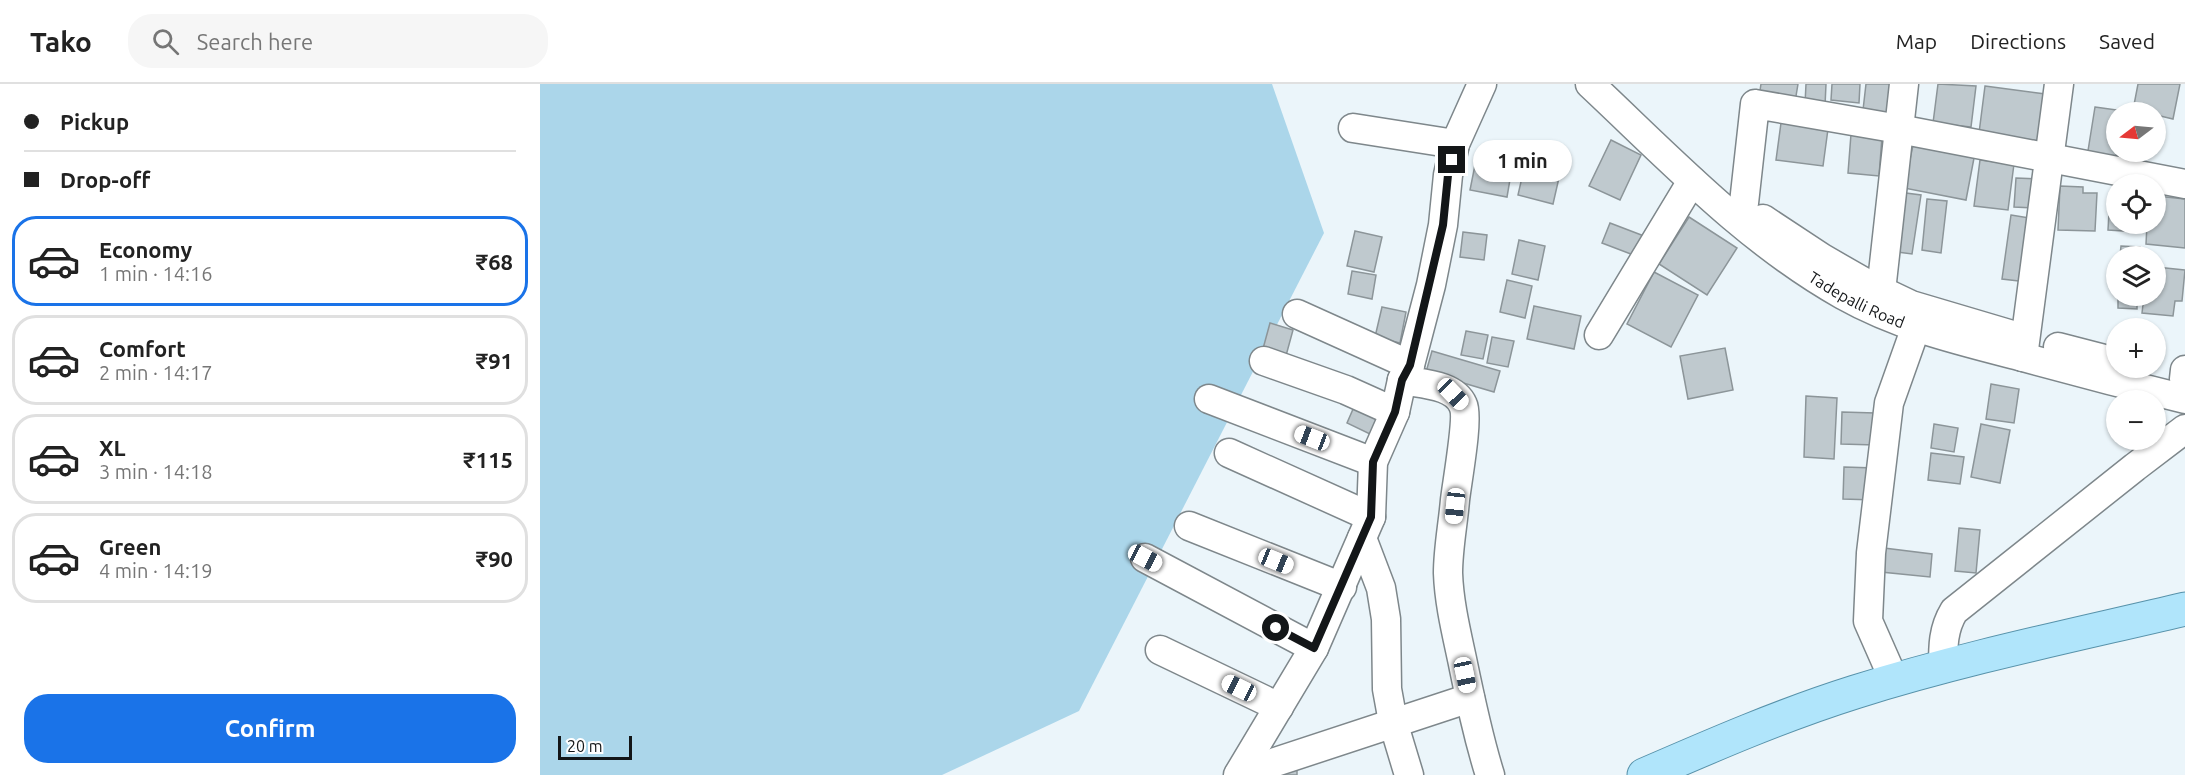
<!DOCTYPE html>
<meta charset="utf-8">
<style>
body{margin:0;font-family:Ubuntu,sans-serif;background:#f6f6f6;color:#222;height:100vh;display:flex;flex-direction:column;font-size:22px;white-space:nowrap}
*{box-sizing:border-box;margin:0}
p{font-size:20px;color:#767676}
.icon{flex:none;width:33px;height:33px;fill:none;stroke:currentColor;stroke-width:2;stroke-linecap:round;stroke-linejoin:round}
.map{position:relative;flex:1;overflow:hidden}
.drawer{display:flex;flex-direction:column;background:#fff;width:540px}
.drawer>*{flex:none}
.hud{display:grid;align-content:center;height:132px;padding:0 24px;background:#fff}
.needle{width:39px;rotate:254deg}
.tools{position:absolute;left:1566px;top:18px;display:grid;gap:12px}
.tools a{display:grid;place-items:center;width:60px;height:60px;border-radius:50%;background:#fff;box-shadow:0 2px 4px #0004;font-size:30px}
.scale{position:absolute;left:18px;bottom:15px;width:74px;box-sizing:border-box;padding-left:6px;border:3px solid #131618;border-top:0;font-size:16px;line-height:21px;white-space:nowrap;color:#131618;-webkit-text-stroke:4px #fff;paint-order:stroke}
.end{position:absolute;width:27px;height:27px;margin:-14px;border:8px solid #131618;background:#fff;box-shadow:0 0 0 3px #fff}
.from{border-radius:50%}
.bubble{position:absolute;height:42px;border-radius:21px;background:#fff;box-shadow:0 2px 4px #0004;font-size:20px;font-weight:600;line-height:42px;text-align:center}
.car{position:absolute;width:18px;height:36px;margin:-18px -9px;border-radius:8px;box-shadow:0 0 4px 2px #0007;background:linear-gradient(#fff 24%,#345 0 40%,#fff 0 76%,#345 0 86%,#fff 0)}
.hud b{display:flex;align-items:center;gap:21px;height:57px;font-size:22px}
.hud b+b{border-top:2px solid #e0e0e0}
.hud i{width:15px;height:15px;background:#222}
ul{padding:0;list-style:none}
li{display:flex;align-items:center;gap:18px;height:90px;margin:0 12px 9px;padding:0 12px;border:3px solid #e0e0e0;border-radius:24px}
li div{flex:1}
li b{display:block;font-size:22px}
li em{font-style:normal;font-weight:600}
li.current{border-color:#1a73e8}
li>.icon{width:54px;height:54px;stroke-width:1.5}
.primary-button{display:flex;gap:12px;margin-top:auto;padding:12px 24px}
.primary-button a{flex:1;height:69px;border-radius:24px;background:#1a73e8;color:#fff;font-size:24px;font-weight:600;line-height:69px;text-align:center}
header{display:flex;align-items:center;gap:36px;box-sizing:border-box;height:84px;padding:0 30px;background:#fff;border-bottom:2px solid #e0e0e0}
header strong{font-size:28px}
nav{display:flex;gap:33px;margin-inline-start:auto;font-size:21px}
.search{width:420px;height:54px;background:#f6f6f6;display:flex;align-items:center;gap:15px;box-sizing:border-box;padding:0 21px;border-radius:24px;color:#767676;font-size:22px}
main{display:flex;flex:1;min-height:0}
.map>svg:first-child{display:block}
.green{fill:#abd6ea}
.building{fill:#bfc9ce;stroke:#8c9599;stroke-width:1.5}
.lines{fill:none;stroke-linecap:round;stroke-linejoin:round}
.minor-casing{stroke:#7e878b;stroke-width:31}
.major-casing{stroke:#5792aa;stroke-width:35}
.minor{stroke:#fff;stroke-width:28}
.major{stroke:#b0e5fb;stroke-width:33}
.route{stroke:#131618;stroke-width:8}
.labels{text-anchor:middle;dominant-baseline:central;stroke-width:5;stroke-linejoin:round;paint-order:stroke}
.street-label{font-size:16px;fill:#131618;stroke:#fff}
</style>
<header>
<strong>Tako</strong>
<div class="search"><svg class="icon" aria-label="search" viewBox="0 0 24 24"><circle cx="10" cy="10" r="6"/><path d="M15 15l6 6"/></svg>Search here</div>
<nav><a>Map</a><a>Directions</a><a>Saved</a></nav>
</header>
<main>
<section class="drawer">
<div class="hud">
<b><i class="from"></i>Pickup</b>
<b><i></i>Drop-off</b>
</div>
<ul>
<li class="current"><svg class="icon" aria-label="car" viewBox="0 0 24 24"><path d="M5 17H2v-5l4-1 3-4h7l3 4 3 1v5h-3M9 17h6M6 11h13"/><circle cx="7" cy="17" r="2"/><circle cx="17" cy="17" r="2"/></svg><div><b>Economy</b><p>1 min · 14:16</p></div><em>₹68</em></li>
<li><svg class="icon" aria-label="car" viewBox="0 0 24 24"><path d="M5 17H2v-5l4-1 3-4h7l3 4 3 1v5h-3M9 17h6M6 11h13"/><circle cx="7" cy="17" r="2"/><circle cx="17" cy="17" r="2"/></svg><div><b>Comfort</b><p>2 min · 14:17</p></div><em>₹91</em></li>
<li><svg class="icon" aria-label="car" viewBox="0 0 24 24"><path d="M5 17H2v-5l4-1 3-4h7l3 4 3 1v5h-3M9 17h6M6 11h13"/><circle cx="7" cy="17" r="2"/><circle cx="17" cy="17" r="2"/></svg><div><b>XL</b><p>3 min · 14:18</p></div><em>₹115</em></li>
<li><svg class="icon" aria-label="car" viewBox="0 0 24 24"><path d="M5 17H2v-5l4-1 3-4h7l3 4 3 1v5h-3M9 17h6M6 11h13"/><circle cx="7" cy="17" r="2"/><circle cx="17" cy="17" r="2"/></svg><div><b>Green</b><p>4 min · 14:19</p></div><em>₹90</em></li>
</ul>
<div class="primary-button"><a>Confirm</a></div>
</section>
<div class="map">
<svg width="1645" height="691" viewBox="0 0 1645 691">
<rect width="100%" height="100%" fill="#ebf5fa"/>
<path class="green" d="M0,0H732L784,149L539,627L402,691H0Z"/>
<g class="building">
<path d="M1221,0H1258L1255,18L1219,13Z"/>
<path d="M1266,0H1286L1285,22L1265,20Z"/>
<path d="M1292,0H1320L1319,19L1291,16Z"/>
<path d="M1326,0H1354L1350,30L1323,26Z"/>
<path d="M1398,0L1436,2L1431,43L1393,39Z"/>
<path d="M1598,0H1640L1633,35L1616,31V28L1593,26Z"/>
<path d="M1445,2L1505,10L1499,57L1439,49Z"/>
<path d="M1555,23L1591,28H1576V68H1588L1587,73L1576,71L1575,77L1547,73Z"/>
<path d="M1241,39L1288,45L1283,82L1236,76Z"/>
<path d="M1311,50L1342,53L1339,92L1308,89Z"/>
<path d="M1071,56L1101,71L1080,116L1049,102Z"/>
<path d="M1373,61L1434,74L1426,116L1364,104Z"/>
<path d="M937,71L973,78L967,113L930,106Z"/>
<path d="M986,76L1021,85L1013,120L978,111Z"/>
<path d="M1440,76L1474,80L1468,126L1434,122Z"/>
<path d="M1476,94L1498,95L1496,124L1474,123Z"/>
<path d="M1520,102L1543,103V109H1557L1555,147L1518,146Z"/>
<path d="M1358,108L1381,111L1372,170L1350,167Z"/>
<path d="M1570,111H1576V140H1599V148L1568,146Z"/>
<path d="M1616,112L1645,115V164L1606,160L1607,140H1616Z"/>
<path d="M1387,115L1407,117L1401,169L1382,166Z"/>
<path d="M1471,131L1496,135L1487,198L1462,195Z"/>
<path d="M1149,133L1197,164L1167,211L1119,180Z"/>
<path d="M1070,139L1104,152L1096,172L1062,159Z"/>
<path d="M815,147L842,153L834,188L807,182Z"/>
<path d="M923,148L947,151L944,176L920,173Z"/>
<path d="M979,156L1005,162L998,196L972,190Z"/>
<path d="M1581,162L1600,163V172H1580Z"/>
<path d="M1616,183L1645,186L1642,217H1635L1633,232L1602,229L1604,212H1616Z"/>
<path d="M812,187L836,191L832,215L808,210Z"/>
<path d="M1114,188L1158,211L1131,263L1087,240Z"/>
<path d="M967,196L992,202L985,234L960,228Z"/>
<path d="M1578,212H1597V225L1578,224Z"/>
<path d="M994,222L1041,232L1034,265L987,255Z"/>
<path d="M842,223L866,228L860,259L835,253Z"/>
<path d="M730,239L753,246L744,279L721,272Z"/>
<path d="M926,247L948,251L943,275L921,271Z"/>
<path d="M952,253L974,257L968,283L947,279Z"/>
<path d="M1185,264L1193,306L1148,315L1140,272Z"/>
<path d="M892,267L960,287L954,308L886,288Z"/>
<path d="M1451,300L1479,305L1474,339L1446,335Z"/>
<path d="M1266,312L1297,314L1294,375L1264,373Z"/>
<path d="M817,316L843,328L832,351L807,339Z"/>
<path d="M1302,328L1335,329V361L1301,360Z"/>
<path d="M1394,340L1418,344L1414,368L1391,364Z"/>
<path d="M1441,340L1470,346L1460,399L1431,393Z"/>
<path d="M1391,369L1424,373L1420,400L1388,396Z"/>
<path d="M1304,383L1335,384L1334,416L1303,415Z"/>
<path d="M1419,444L1440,446L1436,489L1415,487Z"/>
<path d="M1344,464L1392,470L1390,493L1341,488Z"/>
<path d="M757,686V691H726Z"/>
</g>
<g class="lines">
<g class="minor-casing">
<g id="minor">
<path id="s1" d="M1050,0C1130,75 1207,157 1303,211C1360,243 1421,257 1483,273C1537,288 1591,302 1645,315"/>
<path d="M813,44L915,60"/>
<path d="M1204,119L1215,20L1359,45L1645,100"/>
<path d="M1223,135L1282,174L1329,201L1371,221L1479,253"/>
<path d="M1341,207L1364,0"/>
<path d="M757,230L870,281"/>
<path d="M1059,251L1152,97"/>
<path d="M1518,263L1576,278"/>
<path d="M1483,273L1519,0"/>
<path d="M724,277L806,306L855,328"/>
<path d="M1644,295L1645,286"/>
<path d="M862,296C881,300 914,300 923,321C929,333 917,398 915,416C913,440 908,465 908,489C909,518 916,547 922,575C930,614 938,653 950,691"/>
<path d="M669,315L833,378"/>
<path d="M689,369L831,433"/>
<path d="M649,442L802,503"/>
<path d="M822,454L841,504L846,535L847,605L853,638L869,691"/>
<path d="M605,474L774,564"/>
<path d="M620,566L739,623"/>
<path d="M1403,584C1403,562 1403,545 1414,527L1595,383L1645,345"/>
<path d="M1354,596L1328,537L1331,469L1349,319L1376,243"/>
<path d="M699,690L930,614"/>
<path d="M698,691L774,564L831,433L833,378L855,328L862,296L870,281L891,201L903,141L908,91L915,60L942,0"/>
</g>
</g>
<g class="major-casing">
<path id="major" d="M1104,691C1173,661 1242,631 1315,608C1423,574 1535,551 1645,525"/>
</g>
<use href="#minor" class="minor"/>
<use href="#major" class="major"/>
</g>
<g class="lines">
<path class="route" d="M736,544L774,564L831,433L833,378L855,328L862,296L870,281L903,141L908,91L912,76"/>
</g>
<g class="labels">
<g class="street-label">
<text stroke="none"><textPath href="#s1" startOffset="345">Tadepalli Road</textPath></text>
</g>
</g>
</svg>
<div class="tools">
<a><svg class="needle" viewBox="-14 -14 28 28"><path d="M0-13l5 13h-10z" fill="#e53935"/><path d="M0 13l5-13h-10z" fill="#767676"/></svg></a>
<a><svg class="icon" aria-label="locate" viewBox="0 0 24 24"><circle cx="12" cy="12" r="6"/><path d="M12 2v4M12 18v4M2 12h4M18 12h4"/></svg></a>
<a><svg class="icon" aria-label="layers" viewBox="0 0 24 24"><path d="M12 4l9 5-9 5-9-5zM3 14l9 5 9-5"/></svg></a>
<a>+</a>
<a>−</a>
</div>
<div class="scale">20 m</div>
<i class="end from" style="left:736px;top:544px"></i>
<i class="end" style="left:912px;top:76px"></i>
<div class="bubble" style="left:933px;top:56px;width:99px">1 min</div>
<i class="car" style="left:913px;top:310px;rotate:136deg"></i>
<i class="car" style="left:772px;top:354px;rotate:291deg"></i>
<i class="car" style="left:915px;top:422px;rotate:186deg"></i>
<i class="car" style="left:605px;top:474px;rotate:118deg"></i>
<i class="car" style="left:736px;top:477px;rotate:112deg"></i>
<i class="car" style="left:925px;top:591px;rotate:168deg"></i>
<i class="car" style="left:699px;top:604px;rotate:296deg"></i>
</div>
</main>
